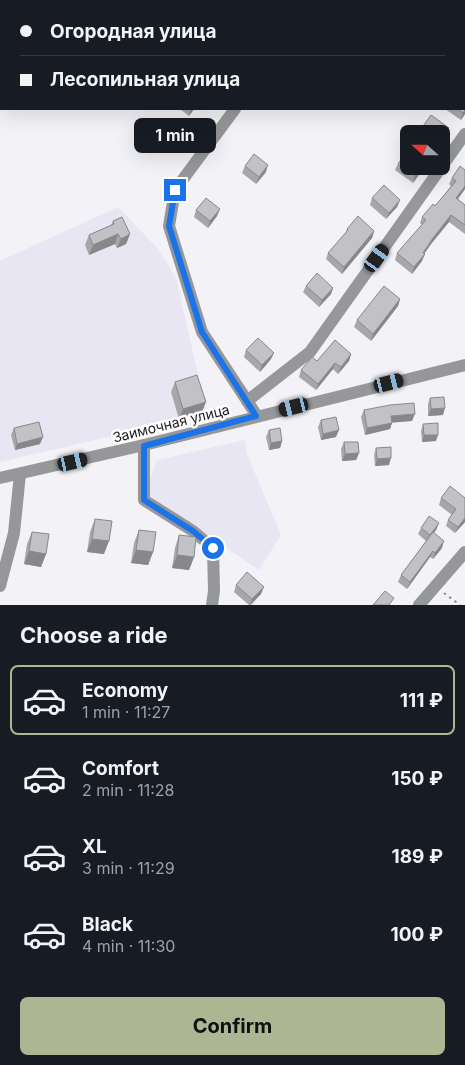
<!DOCTYPE html>
<meta charset="utf-8">
<style>
body{margin:0;font-family:Inter,sans-serif;background:#20242c;color:#f1f3f6;height:100vh;display:flex;flex-direction:column;font-size:19px;white-space:nowrap}
*{box-sizing:border-box;margin:0}
p{font-size:16px;color:#9ea1a6}
.icon{flex:none;width:28px;height:28px;fill:none;stroke:currentColor;stroke-width:2;stroke-linecap:round;stroke-linejoin:round}
.map{position:relative;height:605px;overflow:hidden}
.side{display:flex;flex-direction:column;background:#171b24;flex:1}
.side>*{flex:none}
.guide{position:absolute;left:0px;top:0px;width:465px;height:110px;box-shadow:0 5px 20px #0002;display:grid;align-content:center;height:110px;padding:0 20px;background:#171b24}
.needle{width:32px;rotate:291deg}
.buttons{position:absolute;left:400px;top:125px;display:grid;gap:10px}
.buttons a{display:grid;place-items:center;width:50px;height:50px;border-radius:8px;background:#171b24;box-shadow:0 5px 20px #0002;font-size:25px}
.end{position:absolute;width:22px;height:22px;margin:-11px;border:6px solid #1a73e8;background:#fff;box-shadow:0 0 0 2px #fff}
.from{border-radius:50%}
.bubble{position:absolute;height:35px;border-radius:8px;background:#171b24;box-shadow:0 5px 20px #0002;font-size:16px;font-weight:700;line-height:35px;text-align:center}
.car{position:absolute;width:15px;height:30px;margin:-15px -8px;border-radius:6px;box-shadow:0 0 4px 1px #0007;background:linear-gradient(#222 24%,#8ab4d8 0 40%,#222 0 76%,#8ab4d8 0 86%,#222 0)}
.guide b{display:flex;align-items:center;gap:18px;height:48px;font-size:19px}
.guide b+b{border-top:1px solid #363941}
.guide i{width:12px;height:12px;background:#f1f3f6}
ul{padding:0;list-style:none}
li{display:flex;align-items:center;gap:15px;height:70px;margin:0 10px 8px;padding:0 10px;border:2px solid transparent;border-radius:8px}
li div{flex:1}
li b{display:block;font-size:19px}
li em{font-style:normal;font-weight:700}
li.selected{border-color:#acb693}
li>.icon{width:45px;height:45px;stroke-width:1.5}
h2{padding:0 20px;font-size:22px;line-height:60px}
.action{display:flex;gap:10px;margin-top:auto;padding:10px 20px}
.action a{flex:1;height:58px;border-radius:8px;background:#acb693;color:#111;font-size:20px;font-weight:700;line-height:58px;text-align:center}
.map>svg:first-child{display:block}
.built{fill:#e8e6f2}
.lines{fill:none;stroke-linecap:round;stroke-linejoin:round}
.river{stroke:#79b1b2;stroke-width:20}
.path{stroke:#8f8f92;stroke-width:2;stroke-dasharray:2.5 4;stroke-linecap:butt}
.minor{stroke:#969799;stroke-width:12}
.wall{fill:#a7a7aa}
.shaded-wall{fill:#88888b}
.building{fill:#c2c2c6;stroke:#88888b}
.route{stroke:#1a73e8;stroke-width:6}
.labels{text-anchor:middle;dominant-baseline:central;stroke-width:5;stroke-linejoin:round;paint-order:stroke}
.street-label{font-size:14px;fill:#1c1c1d;stroke:#fff}
</style>
<div class="map">
<svg width="465" height="605" viewBox="0 0 465 605">
<rect width="100%" height="100%" fill="#f3f2f7"/>
<g class="built">
<path d="M118,207L158,249L176,278L207,414L0,462V261Z"/>
<path d="M245,440L247,454L281,535L259,570L145,492L157,460Z"/>
</g>
<g class="lines">
<g class="river">
<path d="M18,1L19,0"/>
<path d="M0,20L1,19"/>
</g>
<path class="path" d="M444,593L460,605"/>
<g class="minor">
<path d="M314,1L315,0"/>
<path d="M235,109L175,190L169,226L202,332L257,416"/>
<path d="M247,401L310,352L465,134"/>
<path d="M144,445V500L193,531L213,548L214,591L212,605"/>
<path d="M0,478L144,445L465,365"/>
<path d="M0,586L14,533L20,474"/>
<path d="M419,605L465,552"/>
</g>
</g>
<g class="wall">
<path d="M216,0H250L249,1H215Z"/>
<path d="M465,65V114L461,120L445,109H464Z"/>
<path d="M180,109H194L189,116Z"/>
<path d="M449,128L446,135L441,134H420L421,129Z"/>
<path d="M398,164L423,169L413,183L395,170Z"/>
<path d="M245,166L266,172L256,184L242,173Z"/>
<path d="M465,170V189L458,199L465,205V234L449,222L431,244L424,254L422,261L412,274L395,260L397,253L422,225L420,223L422,217L435,206L451,186L449,184L452,178Z"/>
<path d="M372,198L400,200L397,207L386,219L370,205Z"/>
<path d="M196,210L217,216L208,228L194,217Z"/>
<path d="M113,221L130,234L126,244L117,248L115,244L89,255L85,245L89,235L111,225Z"/>
<path d="M347,229L374,231L372,238L342,274L326,259L328,253L345,234Z"/>
<path d="M306,286L333,288L331,294L319,307L303,292Z"/>
<path d="M400,299L398,306L371,341L354,327L357,320Z"/>
<path d="M246,350L271,359L260,372L244,357Z"/>
<path d="M351,354L349,361L338,374L333,369L316,390L299,377L301,370L317,361Z"/>
<path d="M175,382L202,412L179,419L171,392Z"/>
<path d="M430,398L443,415L428,416V404Z"/>
<path d="M364,410L412,421L392,422L390,429L365,435L361,417Z"/>
<path d="M321,420L336,437L321,440L318,427Z"/>
<path d="M423,424L436,441L422,442L421,431Z"/>
<path d="M14,428L40,444L15,450L11,435Z"/>
<path d="M269,430L282,441L280,448L269,450L266,437Z"/>
<path d="M344,442L359,453L356,460L342,461L341,449Z"/>
<path d="M376,448L389,465L375,466L374,455Z"/>
<path d="M441,498H465V522L455,533L446,526L448,520L452,515L439,505Z"/>
<path d="M95,519L104,554L87,552L90,532Z"/>
<path d="M439,523L436,530L434,533L442,548L433,559L430,557L407,589L398,582L401,575L426,541L418,534L421,528Z"/>
<path d="M139,530L153,552L148,565L131,563L134,543Z"/>
<path d="M32,532L46,554L41,567L24,564L27,544Z"/>
<path d="M179,535L194,557L189,570L172,568L175,548Z"/>
<path d="M236,585L261,594L251,605H249L234,592Z"/>
</g>
<g class="shaded-wall">
<path d="M191,109H194L189,116Z"/>
<path d="M465,110V114L461,120L463,113Z"/>
<path d="M449,128L446,135L441,142V138Z"/>
<path d="M268,165L266,172L256,184L259,177Z"/>
<path d="M422,166H424L423,169L413,183L415,176Z"/>
<path d="M465,186V189L454,204L456,198Z"/>
<path d="M400,200L397,207L386,219L389,213Z"/>
<path d="M220,209L217,216L208,228L210,221Z"/>
<path d="M451,215L449,222L431,244L422,257L425,254L422,261L412,274L414,267L433,238Z"/>
<path d="M374,231L372,238L342,274L344,267Z"/>
<path d="M118,234L115,244L89,255L93,245Z"/>
<path d="M130,234L126,244L117,248L121,239Z"/>
<path d="M333,288L331,294L319,307L322,300Z"/>
<path d="M400,299L398,306L371,341L373,334Z"/>
<path d="M274,353L271,359L260,372L262,365Z"/>
<path d="M351,354L349,361L338,374L341,367Z"/>
<path d="M335,363L333,369L316,390L318,384Z"/>
<path d="M206,402L202,412L179,419L183,409Z"/>
<path d="M445,408L443,415L428,416L431,409Z"/>
<path d="M415,414L412,421L388,423L391,416Z"/>
<path d="M392,423L390,429L365,435L367,428Z"/>
<path d="M339,430L336,437L321,440L323,434Z"/>
<path d="M424,435H438L436,441L422,442Z"/>
<path d="M43,437L40,444L15,450L17,444Z"/>
<path d="M282,441L280,448L269,450L271,443Z"/>
<path d="M359,453L356,460L342,461L345,454Z"/>
<path d="M391,458L389,465L375,466L377,459Z"/>
<path d="M465,518V522L455,533L458,527Z"/>
<path d="M439,523L436,530L427,541L430,535Z"/>
<path d="M92,539L109,541L104,554L87,552Z"/>
<path d="M444,541L442,548L433,559L435,553Z"/>
<path d="M136,550L153,552L148,565L131,563Z"/>
<path d="M29,551L46,554L41,567L24,564Z"/>
<path d="M433,551L430,557L407,589L410,582Z"/>
<path d="M177,555L194,557L189,570L172,568Z"/>
<path d="M264,587L261,594L250,605L252,599Z"/>
</g>
<g class="building">
<path d="M218,0H238L237,1H220Z"/>
<path d="M386,0H403L402,1H388Z"/>
<path d="M465,65V110L463,113L457,109H464V67Z"/>
<path d="M431,115L449,128L441,138V134H428L421,129Z"/>
<path d="M407,150L409,151V166H422L415,176L398,164Z"/>
<path d="M254,154L268,165L259,177L245,166Z"/>
<path d="M460,166L465,170V186L456,198L465,205V225L451,215L433,238L423,253L425,254L414,267L397,253L426,220L422,217L433,204L435,206L456,181L452,178Z"/>
<path d="M384,185L400,200L389,213L372,198Z"/>
<path d="M206,198L220,209L210,221L196,210Z"/>
<path d="M358,216L374,231L344,267L328,253L348,230L347,229Z"/>
<path d="M122,217L130,234L121,239L118,234L93,245L89,235L114,224L113,221Z"/>
<path d="M317,273L333,288L322,300L306,286Z"/>
<path d="M384,286L400,299L373,334L357,320Z"/>
<path d="M258,338L274,353L262,365L246,350Z"/>
<path d="M335,340L351,354L341,367L335,363L318,384L301,370L312,357L317,361Z"/>
<path d="M197,375L206,402L183,409L175,382Z"/>
<path d="M444,397L445,408L431,409L430,398Z"/>
<path d="M414,403L415,414L391,416L392,423L367,428L364,410L390,405Z"/>
<path d="M336,417L339,430L323,434L321,420Z"/>
<path d="M39,422L43,437L17,444L14,428Z"/>
<path d="M438,423V435H424L423,424Z"/>
<path d="M280,428L282,441L271,443L269,430Z"/>
<path d="M344,442H358L359,453L345,454Z"/>
<path d="M391,447V458L377,459L376,448Z"/>
<path d="M450,486L465,498V518L458,527L448,520L456,509L441,498Z"/>
<path d="M429,516L439,523L430,535L421,528Z"/>
<path d="M95,519L112,521L109,541L92,539Z"/>
<path d="M139,530L156,532L153,552L136,550Z"/>
<path d="M32,532L49,534L46,554L29,551Z"/>
<path d="M433,532L444,541L435,553L433,551L410,582L401,575Z"/>
<path d="M179,535L196,537L194,557L177,555Z"/>
<path d="M247,572L264,587L252,599L236,585Z"/>
<path d="M385,591L394,598L389,605H373Z"/>
</g>
<g class="lines">
<path class="route" d="M175,190L169,226L202,332L256,416L144,446V500L193,531L213,548"/>
</g>
<g class="labels">
<g class="street-label">
<text transform="translate(171 423) rotate(-14)">Заимочная улица</text>
</g>
</g>
</svg>
<div class="buttons">
<a><svg class="needle" viewBox="-14 -14 28 28"><path d="M0-13l5 13h-10z" fill="#e53935"/><path d="M0 13l5-13h-10z" fill="#9ea1a6"/></svg></a>
</div>
<i class="end from" style="left:213px;top:548px"></i>
<i class="end" style="left:175px;top:190px"></i>
<div class="bubble" style="left:134px;top:118px;width:82px">1 min</div>
<i class="car" style="left:377px;top:258px;rotate:36deg"></i>
<i class="car" style="left:389px;top:383px;rotate:76deg"></i>
<i class="car" style="left:294px;top:407px;rotate:256deg"></i>
<i class="car" style="left:73px;top:462px;rotate:77deg"></i>
<div class="guide">
<b><i class="from"></i>Огородная улица</b>
<b><i></i>Лесопильная улица</b>
</div>
</div>
<section class="side">
<h2>Choose a ride</h2>
<ul>
<li class="selected"><svg class="icon" aria-label="car" viewBox="0 0 24 24"><path d="M5 17H2v-5l4-1 3-4h7l3 4 3 1v5h-3M9 17h6M6 11h13"/><circle cx="7" cy="17" r="2"/><circle cx="17" cy="17" r="2"/></svg><div><b>Economy</b><p>1 min · 11:27</p></div><em>111 ₽</em></li>
<li><svg class="icon" aria-label="car" viewBox="0 0 24 24"><path d="M5 17H2v-5l4-1 3-4h7l3 4 3 1v5h-3M9 17h6M6 11h13"/><circle cx="7" cy="17" r="2"/><circle cx="17" cy="17" r="2"/></svg><div><b>Comfort</b><p>2 min · 11:28</p></div><em>150 ₽</em></li>
<li><svg class="icon" aria-label="car" viewBox="0 0 24 24"><path d="M5 17H2v-5l4-1 3-4h7l3 4 3 1v5h-3M9 17h6M6 11h13"/><circle cx="7" cy="17" r="2"/><circle cx="17" cy="17" r="2"/></svg><div><b>XL</b><p>3 min · 11:29</p></div><em>189 ₽</em></li>
<li><svg class="icon" aria-label="car" viewBox="0 0 24 24"><path d="M5 17H2v-5l4-1 3-4h7l3 4 3 1v5h-3M9 17h6M6 11h13"/><circle cx="7" cy="17" r="2"/><circle cx="17" cy="17" r="2"/></svg><div><b>Black</b><p>4 min · 11:30</p></div><em>100 ₽</em></li>
</ul>
<div class="action"><a>Confirm</a></div>
</section>
